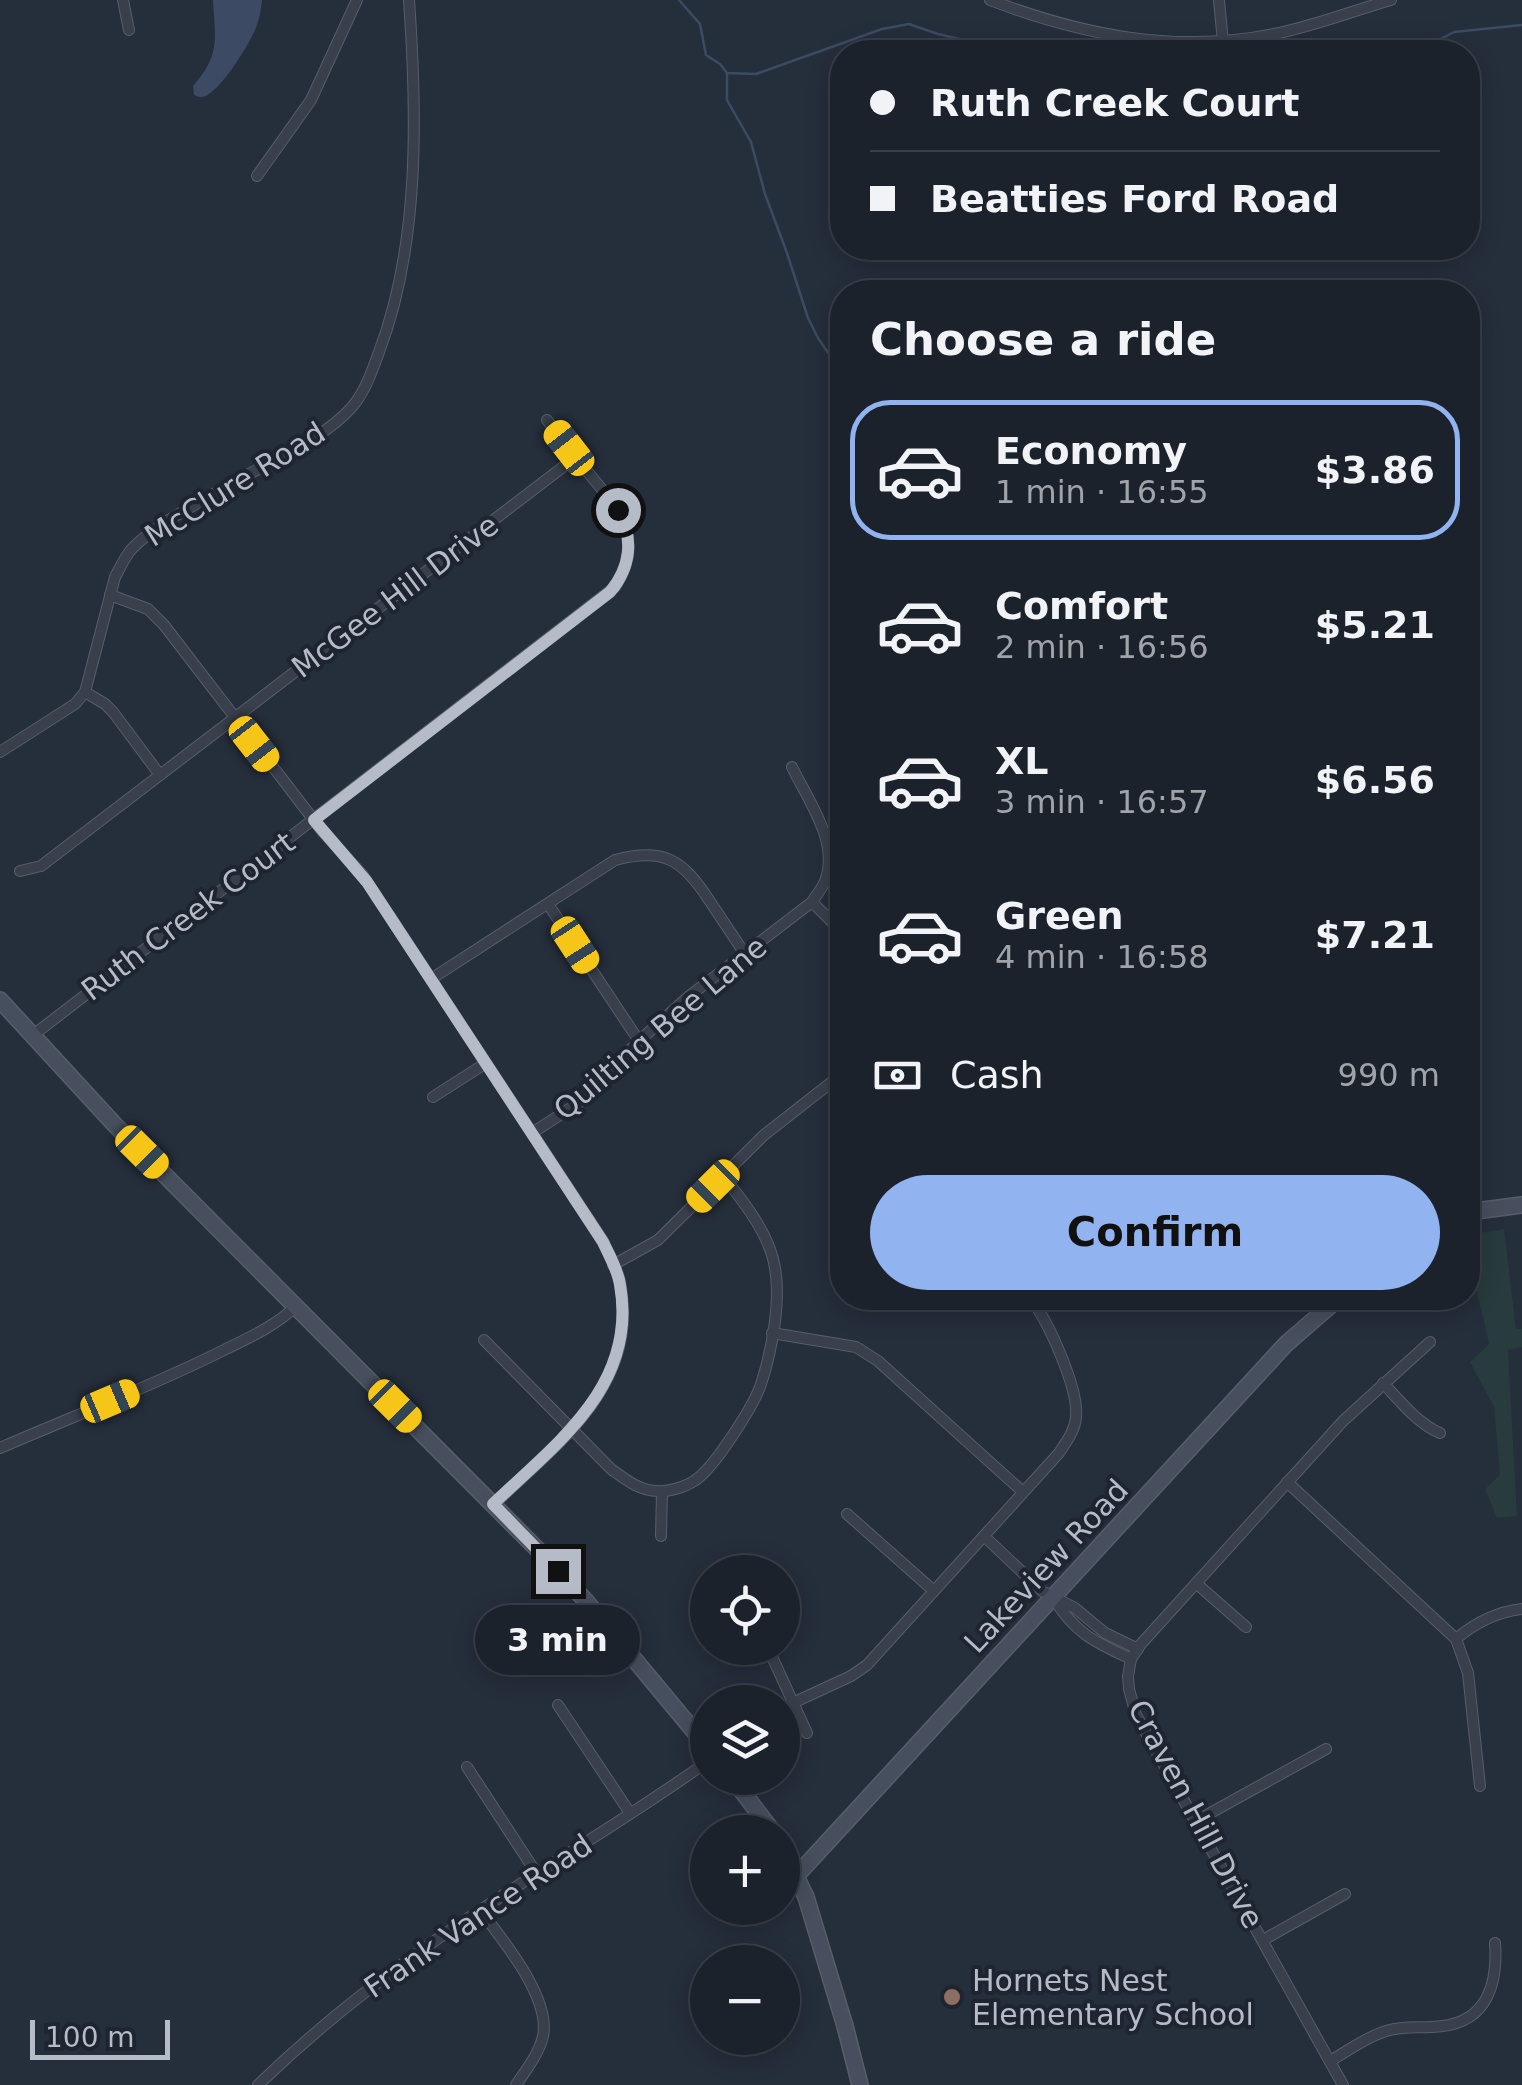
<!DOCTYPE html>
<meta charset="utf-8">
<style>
body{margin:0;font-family:"DejaVu Sans",sans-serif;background:#292f38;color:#f1f3f6;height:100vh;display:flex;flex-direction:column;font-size:38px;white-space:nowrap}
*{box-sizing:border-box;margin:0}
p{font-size:32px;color:#a0a4a9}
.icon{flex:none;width:55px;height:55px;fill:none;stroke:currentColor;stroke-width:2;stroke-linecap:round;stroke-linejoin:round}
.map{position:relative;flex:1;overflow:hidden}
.details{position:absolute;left:830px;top:280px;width:650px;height:1030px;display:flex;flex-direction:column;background:#1c222c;border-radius:40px;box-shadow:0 5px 25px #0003,0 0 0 2px #3a3f48}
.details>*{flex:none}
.top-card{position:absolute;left:830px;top:40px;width:650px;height:220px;border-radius:40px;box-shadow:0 5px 25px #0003,0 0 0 2px #3a3f48;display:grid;align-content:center;height:220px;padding:0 40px;background:#1c222c}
.tools{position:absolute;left:690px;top:1555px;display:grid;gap:20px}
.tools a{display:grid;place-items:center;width:110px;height:110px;border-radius:50%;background:#1c222c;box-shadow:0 5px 25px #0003,0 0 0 2px #3a3f48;font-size:50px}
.scale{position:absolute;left:30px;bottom:25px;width:140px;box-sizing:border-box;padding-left:10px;border:5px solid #b5bbc7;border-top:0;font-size:28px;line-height:35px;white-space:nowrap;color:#b5bbc7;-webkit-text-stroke:8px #1e2531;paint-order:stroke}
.end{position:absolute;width:45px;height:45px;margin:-22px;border:12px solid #b5bbc7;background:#111;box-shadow:0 0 0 5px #111}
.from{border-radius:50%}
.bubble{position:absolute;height:70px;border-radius:35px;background:#1c222c;box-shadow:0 5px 25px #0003,0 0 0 2px #3a3f48;font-size:32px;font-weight:700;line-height:70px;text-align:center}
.car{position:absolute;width:30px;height:60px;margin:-30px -15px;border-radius:12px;box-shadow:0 0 8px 2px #0007;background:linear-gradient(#f5c518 24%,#345 0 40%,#f5c518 0 76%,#345 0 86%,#f5c518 0)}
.top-card b{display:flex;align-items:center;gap:35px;height:95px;font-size:38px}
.top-card b+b{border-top:2px solid #3a3f48}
.top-card i{width:25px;height:25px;background:#f1f3f6}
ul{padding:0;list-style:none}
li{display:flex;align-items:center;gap:30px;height:140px;margin:0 20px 15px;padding:0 20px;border:5px solid transparent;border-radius:40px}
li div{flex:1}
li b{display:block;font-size:38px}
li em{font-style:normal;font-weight:700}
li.on{border-color:#91b3f0}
li>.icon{width:90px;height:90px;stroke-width:1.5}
h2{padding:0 40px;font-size:45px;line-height:120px}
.pay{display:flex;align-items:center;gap:25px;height:110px;padding:0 40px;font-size:38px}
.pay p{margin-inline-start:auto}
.primary-button{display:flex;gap:20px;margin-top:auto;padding:20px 40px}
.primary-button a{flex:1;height:115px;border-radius:60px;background:#91b3f0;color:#111;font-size:40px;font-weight:700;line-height:115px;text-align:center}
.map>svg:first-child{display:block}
.green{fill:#283b3d}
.water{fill:#3c4b63}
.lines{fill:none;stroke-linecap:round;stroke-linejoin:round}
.stream{stroke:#3c4b63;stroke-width:2.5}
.street-casing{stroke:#575e6a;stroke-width:12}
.secondary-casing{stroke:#575e6a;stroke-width:18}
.street{stroke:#39404c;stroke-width:10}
.secondary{stroke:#474f5e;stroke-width:15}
.route{stroke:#b5bbc7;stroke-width:12}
.education-dot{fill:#8d6e63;stroke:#1e2531;stroke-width:4}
.labels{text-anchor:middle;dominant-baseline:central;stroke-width:8;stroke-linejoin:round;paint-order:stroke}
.street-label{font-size:30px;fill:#b5bbc7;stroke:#1e2531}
.poi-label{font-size:30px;fill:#b5bbc7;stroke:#1e2531;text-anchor:start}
</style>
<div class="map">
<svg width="1522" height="2085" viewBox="0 0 1522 2085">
<rect width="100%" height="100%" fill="#252e3b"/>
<path class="green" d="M1504,1229L1516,1329H1522V1347L1508,1350L1517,1516L1497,1518L1485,1489L1500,1475L1494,1407L1470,1362L1489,1344L1477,1292L1468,1284V1235Z"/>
<path class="water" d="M213,0H262C261,8 260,17 257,25C252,40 219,95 202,97C200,98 197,96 194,95L193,86C221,54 215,39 213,0Z"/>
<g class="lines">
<g class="stream">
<path d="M679,0L700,24L706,55L720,64L727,73L756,74L882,29L909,24L938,34L968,41L994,52"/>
<path d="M1416,52L1454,32L1522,25"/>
<path d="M727,73V100L751,142L765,194L787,253L808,318L818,338L842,373"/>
</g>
<g class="street-casing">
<g id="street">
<path d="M123,0L129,30"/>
<path d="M990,0C1082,35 1176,54 1274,34C1314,26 1352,11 1391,0"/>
<path d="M1219,0L1223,42"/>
<path d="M257,176L311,100L357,0"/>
<path d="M110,595L148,609L164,625L323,832L362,874L603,1241C608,1253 615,1265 619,1278C622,1287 622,1298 623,1309C626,1396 550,1450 493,1505"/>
<path d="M85,692L105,704L113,712L160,775"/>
<path d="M0,752L75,704L85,692L115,577C120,568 124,559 130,551C153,524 219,492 251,473C285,454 326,436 352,407C365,392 372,371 379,352C420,244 417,114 409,0"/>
<path d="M20,871L41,866L576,457"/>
<path d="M812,902L842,932"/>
<path d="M548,904L639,1041"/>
<path d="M431,979L615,860C664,847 683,860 709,900C721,918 733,936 745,954"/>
<path d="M32,1036L615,587C645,541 621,512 591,476C576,458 562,439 547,420"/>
<path d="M433,1097L486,1063"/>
<path d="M532,1133L577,1104L639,1041L688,997L812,902C816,895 822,889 825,881C840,843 808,800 792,767"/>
<path d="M613,1265L658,1240L764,1135L842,1074"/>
<path d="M772,1333L856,1347L878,1361L1023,1492"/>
<path d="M484,1340L611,1469C625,1479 639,1491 658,1491C668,1492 685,1487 694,1481C713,1470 756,1403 762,1381C772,1349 781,1301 775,1268C770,1235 744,1202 723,1176"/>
<path d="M1383,1383C1400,1401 1417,1423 1440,1433"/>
<path d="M0,1448C74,1416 150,1387 222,1351C248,1338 274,1327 295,1307"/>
<path d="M1287,1482L1456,1639L1468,1673L1480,1786"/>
<path d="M847,1514L934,1591"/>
<path d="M661,1536L662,1492"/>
<path d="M984,1536L1042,1591L1075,1608L1105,1633L1138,1649"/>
<path d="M1197,1584L1246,1627"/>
<path d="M1054,1599C1076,1634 1095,1642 1131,1659"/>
<path d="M1456,1639C1476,1622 1496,1612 1522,1609"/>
<path d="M768,1648L807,1733"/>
<path d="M558,1705L630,1813"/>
<path d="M782,1708L851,1676L867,1665L1059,1453C1066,1442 1075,1431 1076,1417C1079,1389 1048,1320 1030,1298"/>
<path d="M467,1767L537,1874"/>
<path d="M1196,1821L1326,1749"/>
<path d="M480,1910C503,1940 551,1998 543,2036C539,2054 526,2070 516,2085"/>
<path d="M1263,1940L1345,1894"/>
<path d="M1330,2061C1348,2051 1366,2037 1386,2031C1405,2025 1423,2029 1442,2026C1488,2021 1498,1982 1495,1943"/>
<path d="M258,2085C327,2018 405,1959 485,1907C559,1858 636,1813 708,1761"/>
<path d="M1343,2085L1136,1715L1129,1689L1128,1676L1131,1659L1141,1644L1343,1421L1430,1342"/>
</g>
</g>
<g class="secondary-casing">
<g id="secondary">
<path d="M0,1000L115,1125L548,1560L585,1600L708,1748"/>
<path d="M1468,1212L1522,1205"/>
<path d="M732,1778L773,1832"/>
<path d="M782,1848L806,1897L845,2026L860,2085"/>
<path d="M797,1875L1286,1344L1339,1298"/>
</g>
</g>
<use href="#street" class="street"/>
<use href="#secondary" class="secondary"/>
</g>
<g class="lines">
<path class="route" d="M558,1571L493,1504C557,1443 638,1385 620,1285C618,1270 609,1255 603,1242L367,882L314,820L610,592C631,567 634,538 618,510"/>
</g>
<circle class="education-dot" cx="952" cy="1997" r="10"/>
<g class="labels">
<g class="street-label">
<text transform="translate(235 484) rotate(-32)">McClure Road</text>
<text transform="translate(395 596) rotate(-37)">McGee Hill Drive</text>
<text transform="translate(188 916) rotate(-37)">Ruth Creek Court</text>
<text transform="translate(660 1028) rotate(-40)">Quilting Bee Lane</text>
<text transform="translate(1046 1566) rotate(-47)">Lakeview Road</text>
<text transform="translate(1196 1814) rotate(62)">Craven Hill Drive</text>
<text transform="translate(478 1916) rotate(-34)">Frank Vance Road</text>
</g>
<g class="poi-label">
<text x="972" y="1980">Hornets Nest<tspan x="972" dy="34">Elementary School</tspan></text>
</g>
</g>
</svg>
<div class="tools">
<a><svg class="icon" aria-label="locate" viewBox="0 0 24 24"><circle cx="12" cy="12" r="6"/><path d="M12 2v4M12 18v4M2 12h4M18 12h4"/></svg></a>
<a><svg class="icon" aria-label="layers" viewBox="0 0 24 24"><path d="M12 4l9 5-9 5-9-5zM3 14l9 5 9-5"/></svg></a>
<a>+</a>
<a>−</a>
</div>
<div class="scale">100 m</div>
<i class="end from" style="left:618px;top:510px"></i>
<i class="end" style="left:558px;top:1571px"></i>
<div class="bubble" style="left:475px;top:1605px;width:165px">3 min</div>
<i class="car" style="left:569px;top:448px;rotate:322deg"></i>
<i class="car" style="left:254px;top:744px;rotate:142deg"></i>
<i class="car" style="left:575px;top:945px;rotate:147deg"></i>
<i class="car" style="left:142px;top:1152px;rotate:135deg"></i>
<i class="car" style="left:713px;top:1186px;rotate:225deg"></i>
<i class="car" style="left:110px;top:1401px;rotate:67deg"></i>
<i class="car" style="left:395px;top:1406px;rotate:135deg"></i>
<div class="top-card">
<b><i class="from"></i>Ruth Creek Court</b>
<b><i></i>Beatties Ford Road</b>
</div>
<section class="details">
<h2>Choose a ride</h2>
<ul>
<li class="on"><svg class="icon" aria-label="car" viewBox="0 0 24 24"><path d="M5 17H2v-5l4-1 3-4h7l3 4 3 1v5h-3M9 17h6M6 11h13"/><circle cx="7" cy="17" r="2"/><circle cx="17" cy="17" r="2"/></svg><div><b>Economy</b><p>1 min · 16:55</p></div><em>$3.86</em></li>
<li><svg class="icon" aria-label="car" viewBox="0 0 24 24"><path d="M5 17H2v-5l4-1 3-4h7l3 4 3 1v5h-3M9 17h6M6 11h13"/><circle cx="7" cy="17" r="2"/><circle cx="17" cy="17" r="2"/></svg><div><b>Comfort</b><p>2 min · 16:56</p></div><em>$5.21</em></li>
<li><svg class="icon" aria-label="car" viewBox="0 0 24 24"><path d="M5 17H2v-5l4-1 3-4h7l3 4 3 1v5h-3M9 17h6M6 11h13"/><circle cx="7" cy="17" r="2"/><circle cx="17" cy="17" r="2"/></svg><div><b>XL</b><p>3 min · 16:57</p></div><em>$6.56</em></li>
<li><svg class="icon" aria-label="car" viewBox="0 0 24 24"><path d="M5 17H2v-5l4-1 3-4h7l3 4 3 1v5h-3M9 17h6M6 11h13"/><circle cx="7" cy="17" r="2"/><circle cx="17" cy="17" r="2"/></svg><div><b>Green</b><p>4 min · 16:58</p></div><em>$7.21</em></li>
</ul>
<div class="pay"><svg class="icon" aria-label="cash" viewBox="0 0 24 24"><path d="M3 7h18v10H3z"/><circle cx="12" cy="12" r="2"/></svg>Cash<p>990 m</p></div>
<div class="primary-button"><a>Confirm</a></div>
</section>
</div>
